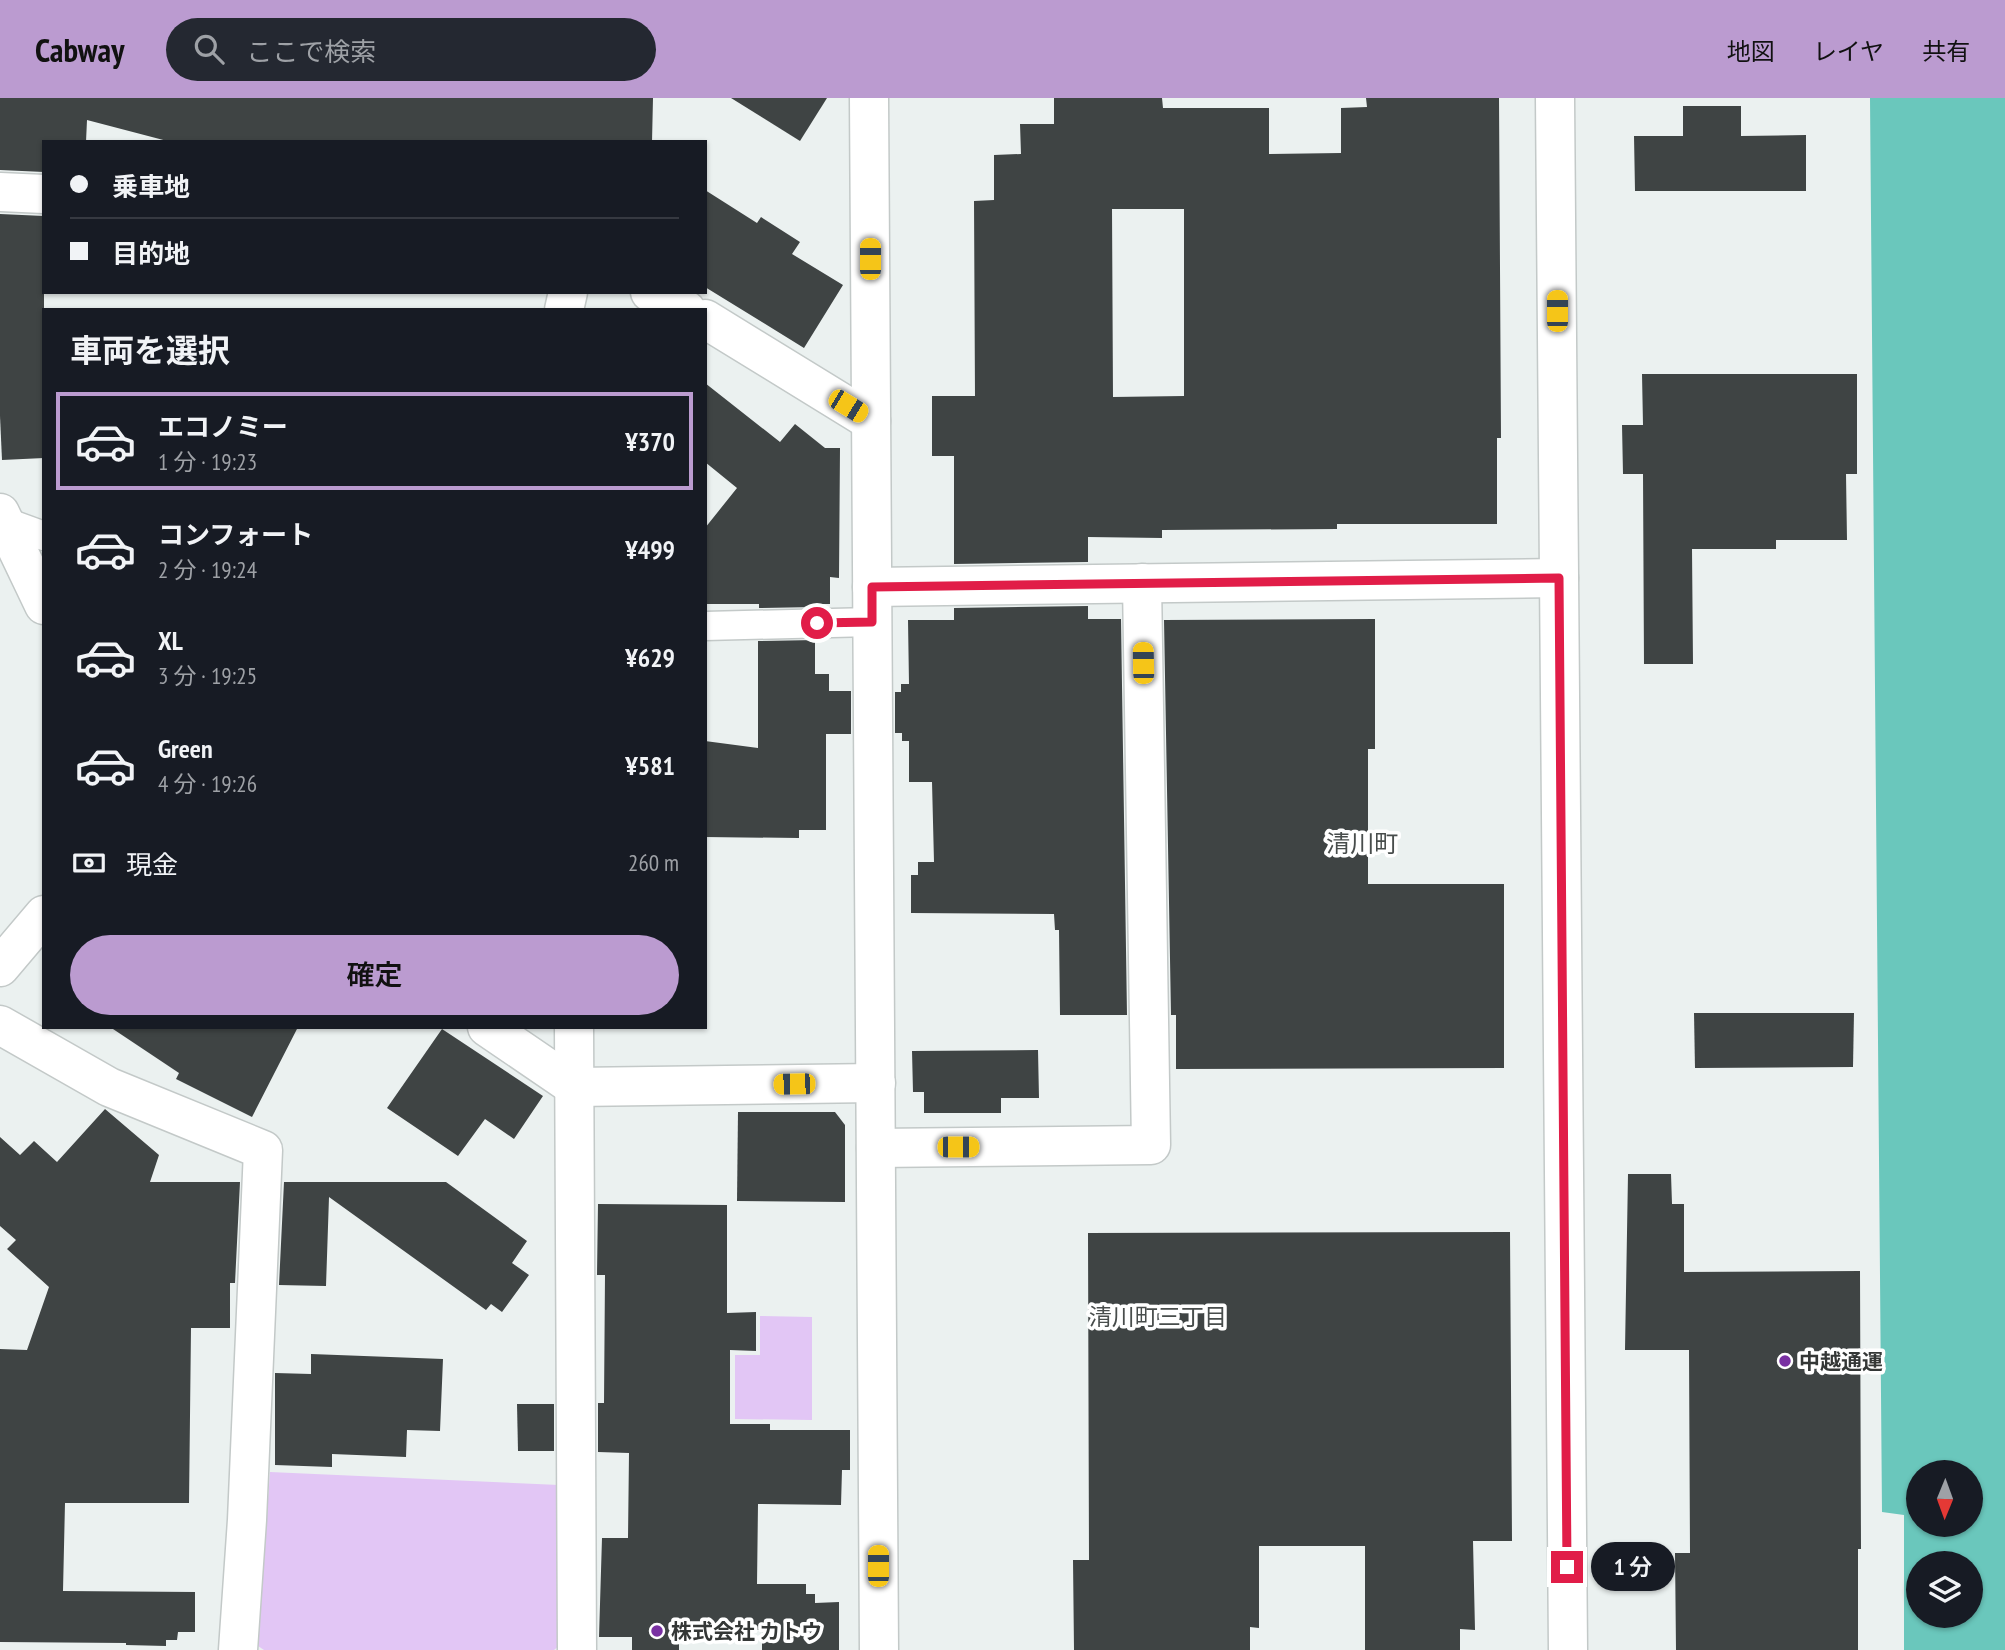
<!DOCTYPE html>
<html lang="ja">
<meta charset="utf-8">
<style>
body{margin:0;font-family:"PT Sans Narrow","Noto Sans JP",sans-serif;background:#242831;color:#f1f3f6;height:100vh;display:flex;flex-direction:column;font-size:26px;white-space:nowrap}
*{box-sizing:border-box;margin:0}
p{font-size:23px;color:#9ea1a6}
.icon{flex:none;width:38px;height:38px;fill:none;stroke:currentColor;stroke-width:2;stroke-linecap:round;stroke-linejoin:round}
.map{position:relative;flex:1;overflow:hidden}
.panel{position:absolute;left:42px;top:210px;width:665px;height:721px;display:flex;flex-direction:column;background:#171b24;border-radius:0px;box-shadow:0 2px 5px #0004}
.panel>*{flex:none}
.top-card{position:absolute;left:42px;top:42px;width:665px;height:154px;border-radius:0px;box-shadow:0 2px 5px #0004;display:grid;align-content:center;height:154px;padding:0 28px;background:#171b24}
.needle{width:46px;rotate:181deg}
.tools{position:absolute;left:1906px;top:1362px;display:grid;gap:14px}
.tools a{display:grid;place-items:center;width:77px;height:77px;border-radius:50%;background:#171b24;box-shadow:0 2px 5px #0004;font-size:35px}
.end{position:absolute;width:32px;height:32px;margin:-16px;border:9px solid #e11d48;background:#fff;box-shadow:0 0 0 4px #fff}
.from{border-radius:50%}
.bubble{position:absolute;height:49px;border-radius:24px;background:#171b24;box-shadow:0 2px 5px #0004;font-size:23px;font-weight:600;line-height:49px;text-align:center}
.car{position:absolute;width:21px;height:42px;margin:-21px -10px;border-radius:9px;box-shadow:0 0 5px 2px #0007;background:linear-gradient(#f5c518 24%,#345 0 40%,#f5c518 0 76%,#345 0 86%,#f5c518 0)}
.top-card b{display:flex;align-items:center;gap:24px;height:66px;font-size:26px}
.top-card b+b{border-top:2px solid #363941}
.top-card i{width:18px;height:18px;background:#f1f3f6}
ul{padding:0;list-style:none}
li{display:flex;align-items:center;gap:21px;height:98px;margin:0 14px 10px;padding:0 14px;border:4px solid transparent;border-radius:0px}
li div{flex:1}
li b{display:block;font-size:26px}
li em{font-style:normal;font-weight:600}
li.active{border-color:#bb9bd0}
li>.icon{width:63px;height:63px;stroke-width:1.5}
h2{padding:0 28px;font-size:32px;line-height:84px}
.pay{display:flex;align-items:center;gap:18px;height:77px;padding:0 28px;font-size:26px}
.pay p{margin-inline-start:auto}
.primary-button{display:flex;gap:14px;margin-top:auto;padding:14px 28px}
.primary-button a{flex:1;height:80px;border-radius:42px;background:#bb9bd0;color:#111;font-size:28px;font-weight:600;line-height:80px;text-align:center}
header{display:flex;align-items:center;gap:42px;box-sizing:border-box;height:98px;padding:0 35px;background:#bb9bd0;color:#111}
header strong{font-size:33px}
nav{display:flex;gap:38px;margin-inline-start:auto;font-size:24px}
.search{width:490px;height:63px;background:#242831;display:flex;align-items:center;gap:18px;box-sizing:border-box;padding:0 24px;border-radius:38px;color:#9ea1a6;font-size:26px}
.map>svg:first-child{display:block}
.green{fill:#e2c6f5}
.water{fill:#6ac7bc;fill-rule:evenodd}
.building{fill:#3f4444;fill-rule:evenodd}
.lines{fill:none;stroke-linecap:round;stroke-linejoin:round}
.service-casing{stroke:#c3c9c8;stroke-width:31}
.minor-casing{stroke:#c3c9c8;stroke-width:41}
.tertiary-casing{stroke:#c3c9c8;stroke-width:41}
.service{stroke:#fff;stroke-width:28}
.minor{stroke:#fff;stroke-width:38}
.tertiary{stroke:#fff;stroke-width:38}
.route{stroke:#e11d48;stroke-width:9}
.poi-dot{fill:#7930a2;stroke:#fff;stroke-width:2.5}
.labels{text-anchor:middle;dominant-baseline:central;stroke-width:7;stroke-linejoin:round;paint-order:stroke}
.poi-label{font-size:21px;font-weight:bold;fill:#343736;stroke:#fff;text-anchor:start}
.neighbourhood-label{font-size:23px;fill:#484d4c;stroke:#fff}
.quarter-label{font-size:24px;fill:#484d4c;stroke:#fff}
</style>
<header>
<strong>Cabway</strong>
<div class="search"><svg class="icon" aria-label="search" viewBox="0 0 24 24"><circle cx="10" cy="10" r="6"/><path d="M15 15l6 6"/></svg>ここで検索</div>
<nav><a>地図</a><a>レイヤ</a><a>共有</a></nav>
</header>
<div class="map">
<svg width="2005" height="1552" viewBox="0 0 2005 1552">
<rect width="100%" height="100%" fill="#ebf1f0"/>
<g class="green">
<path d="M760,1218L812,1219V1322L735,1321V1257H760Z"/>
<path d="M270,1374L559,1387V1548L554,1552H264L258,1548Z"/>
</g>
<path class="water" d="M1870,0H2005V1552H1904V1417L1882,1414ZM1918,1374H1970V1426H1918ZM1918,1465H1970V1517H1918Z"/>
<g class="building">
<path d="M0,0H653L652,44H171L87,22L86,44H44V74L0,72Z"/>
<path d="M731,0H827L800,43Z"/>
<path d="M1054,0H1162L1163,10H1269V56L1341,55V10L1367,9L1366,0H1499L1501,340H1497V426H1337V431L1162,432V440L1088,439V464L954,466V358H932V298H975L974,103L994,102V57L1021,56L1020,26H1054ZM1112,111H1184V298L1113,299Z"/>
<path d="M1683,8H1741V38L1806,37V93H1635L1634,38H1683Z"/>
<path d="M705,92L757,125L761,119L800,144L792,156L843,187L804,250L705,189Z"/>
<path d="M0,116L44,118V360L2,362L0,318Z"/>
<path d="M1642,276H1857V376H1846L1847,442H1776V451H1692L1693,566H1644L1643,376H1623L1622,327H1643Z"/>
<path d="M705,285L780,344L795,326L825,350H840L839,480L830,479V506H816V509L759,510V506H705V430L737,390L705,364Z"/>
<path d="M1088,508V521H1121L1127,917H1060L1059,832H1055L1054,816L911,815V777H918V764H934L932,684H909V643H902V635H895V594H901V586H909L908,522H954V510Z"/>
<path d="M1375,521V651H1368V786H1504V970L1176,971V917H1171L1164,522Z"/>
<path d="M815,542V576H829V593H851V636H826V732H799V740L705,739V643L758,650V543Z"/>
<path d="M1694,915H1854L1853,969L1695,970Z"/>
<path d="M110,929H298L252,1019L176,981L179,975Z"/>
<path d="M442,931L543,998L514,1041L485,1021L458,1058L387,1010Z"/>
<path d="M1038,952L1039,1000H1001V1015H924V994H913L912,953Z"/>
<path d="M105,1011L159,1057L150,1084H240L235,1185H230V1230H191L189,1405H65L63,1493L195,1494V1534H178L177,1542H166V1548L126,1547V1545L0,1544V1251L27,1252L49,1189L7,1151L16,1142L0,1128V1039L20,1057L34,1043L57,1064Z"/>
<path d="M738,1014H835L845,1027V1104L737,1103Z"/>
<path d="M1628,1076H1671L1672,1106H1684V1174L1860,1173L1861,1451H1858V1552H1676L1675,1455H1690L1689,1252H1625Z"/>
<path d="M284,1084H446L527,1143L512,1165L529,1177L502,1214L491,1206L486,1212L329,1099L326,1188L279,1187Z"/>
<path d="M598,1106L727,1107V1215L756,1214V1253L730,1252V1326H770V1332H850V1372H842L841,1407L758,1406L757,1486H806V1496H815V1505L839,1504V1552H762V1532L679,1531V1552H632V1539H599L602,1440H628L629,1355L598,1354V1305H604L605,1177H597Z"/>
<path d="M1510,1134L1512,1443H1473L1475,1532L1460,1531V1552H1365V1448H1259V1530L1250,1529V1552H1074L1073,1462H1089L1088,1135Z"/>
<path d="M311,1256L443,1261L440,1333L407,1332L406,1359L332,1356V1369L275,1367V1275L311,1276Z"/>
<path d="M517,1306H554V1353H518Z"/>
</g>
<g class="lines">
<g class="service-casing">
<g id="service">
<path d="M3,423L44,438"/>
<path d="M705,528L872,524"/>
</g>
</g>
<g class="minor-casing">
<g id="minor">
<path d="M869,0L879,1552"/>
<path d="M0,94L44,96"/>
<path d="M650,194L686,212"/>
<path d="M564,212L568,194"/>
<path d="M705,221L871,323"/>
<path d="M0,415L44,507"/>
<path d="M872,489L1559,480"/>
<path d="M0,869L44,817"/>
<path d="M0,927L109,989L263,1052L247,1422L238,1552"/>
<path d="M487,929L575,989L876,985"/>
<path d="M574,929L577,1552"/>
<path d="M876,1050L1151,1047L1142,485"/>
</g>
</g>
<g class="tertiary-casing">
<path id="tertiary" d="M1555,0L1568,1552"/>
</g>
<use href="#service" class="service"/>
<use href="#minor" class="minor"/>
<use href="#tertiary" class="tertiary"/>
</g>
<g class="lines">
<path class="route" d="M817,525L872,524V489L1559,480L1567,1469"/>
</g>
<g class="poi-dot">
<circle cx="1785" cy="1263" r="7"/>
<circle cx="657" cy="1533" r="7"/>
</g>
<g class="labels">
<g class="poi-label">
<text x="1799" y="1263">中越通運</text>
<text x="671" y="1533">株式会社 カトウ</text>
</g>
<g class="neighbourhood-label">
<text x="1158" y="1218">清川町三丁目</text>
</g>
<g class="quarter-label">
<text x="1362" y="745">清川町</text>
</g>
</g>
</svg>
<div class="tools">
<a><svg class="needle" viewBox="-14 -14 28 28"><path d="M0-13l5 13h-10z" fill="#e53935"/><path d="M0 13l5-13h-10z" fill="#9ea1a6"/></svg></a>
<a><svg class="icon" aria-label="layers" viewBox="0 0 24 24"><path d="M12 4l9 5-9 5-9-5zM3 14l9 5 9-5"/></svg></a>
</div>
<i class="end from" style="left:817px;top:525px"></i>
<i class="end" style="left:1567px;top:1469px"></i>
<div class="bubble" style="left:1591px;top:1444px;width:84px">1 分</div>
<i class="car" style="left:870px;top:161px;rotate:0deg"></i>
<i class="car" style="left:1557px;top:213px;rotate:0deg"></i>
<i class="car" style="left:848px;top:308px;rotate:121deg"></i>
<i class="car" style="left:1143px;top:565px;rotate:359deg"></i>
<i class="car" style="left:794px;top:986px;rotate:269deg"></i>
<i class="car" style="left:958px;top:1049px;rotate:90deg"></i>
<i class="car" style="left:878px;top:1468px;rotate:0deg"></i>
<div class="top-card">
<b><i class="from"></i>乗車地</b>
<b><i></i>目的地</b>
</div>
<section class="panel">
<h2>車両を選択</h2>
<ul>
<li class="active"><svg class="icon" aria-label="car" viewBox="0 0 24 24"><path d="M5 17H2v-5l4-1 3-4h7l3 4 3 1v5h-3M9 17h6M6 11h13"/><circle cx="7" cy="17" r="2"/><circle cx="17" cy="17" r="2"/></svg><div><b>エコノミー</b><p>1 分 · 19:23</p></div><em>¥370</em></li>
<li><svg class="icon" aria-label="car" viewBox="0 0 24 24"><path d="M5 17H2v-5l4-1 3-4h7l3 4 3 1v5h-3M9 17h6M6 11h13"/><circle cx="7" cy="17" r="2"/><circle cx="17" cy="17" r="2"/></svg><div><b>コンフォート</b><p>2 分 · 19:24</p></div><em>¥499</em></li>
<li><svg class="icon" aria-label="car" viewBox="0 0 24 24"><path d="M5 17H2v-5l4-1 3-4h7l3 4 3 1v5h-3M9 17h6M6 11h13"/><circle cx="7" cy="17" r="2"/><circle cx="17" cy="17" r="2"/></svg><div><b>XL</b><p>3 分 · 19:25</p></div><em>¥629</em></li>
<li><svg class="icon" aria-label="car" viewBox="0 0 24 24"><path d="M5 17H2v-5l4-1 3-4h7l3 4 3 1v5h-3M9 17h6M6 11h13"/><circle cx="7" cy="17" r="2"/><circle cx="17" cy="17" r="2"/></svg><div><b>Green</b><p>4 分 · 19:26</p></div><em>¥581</em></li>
</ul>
<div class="pay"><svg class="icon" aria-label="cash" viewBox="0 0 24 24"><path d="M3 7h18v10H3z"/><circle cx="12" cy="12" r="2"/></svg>現金<p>260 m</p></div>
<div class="primary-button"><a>確定</a></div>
</section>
</div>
